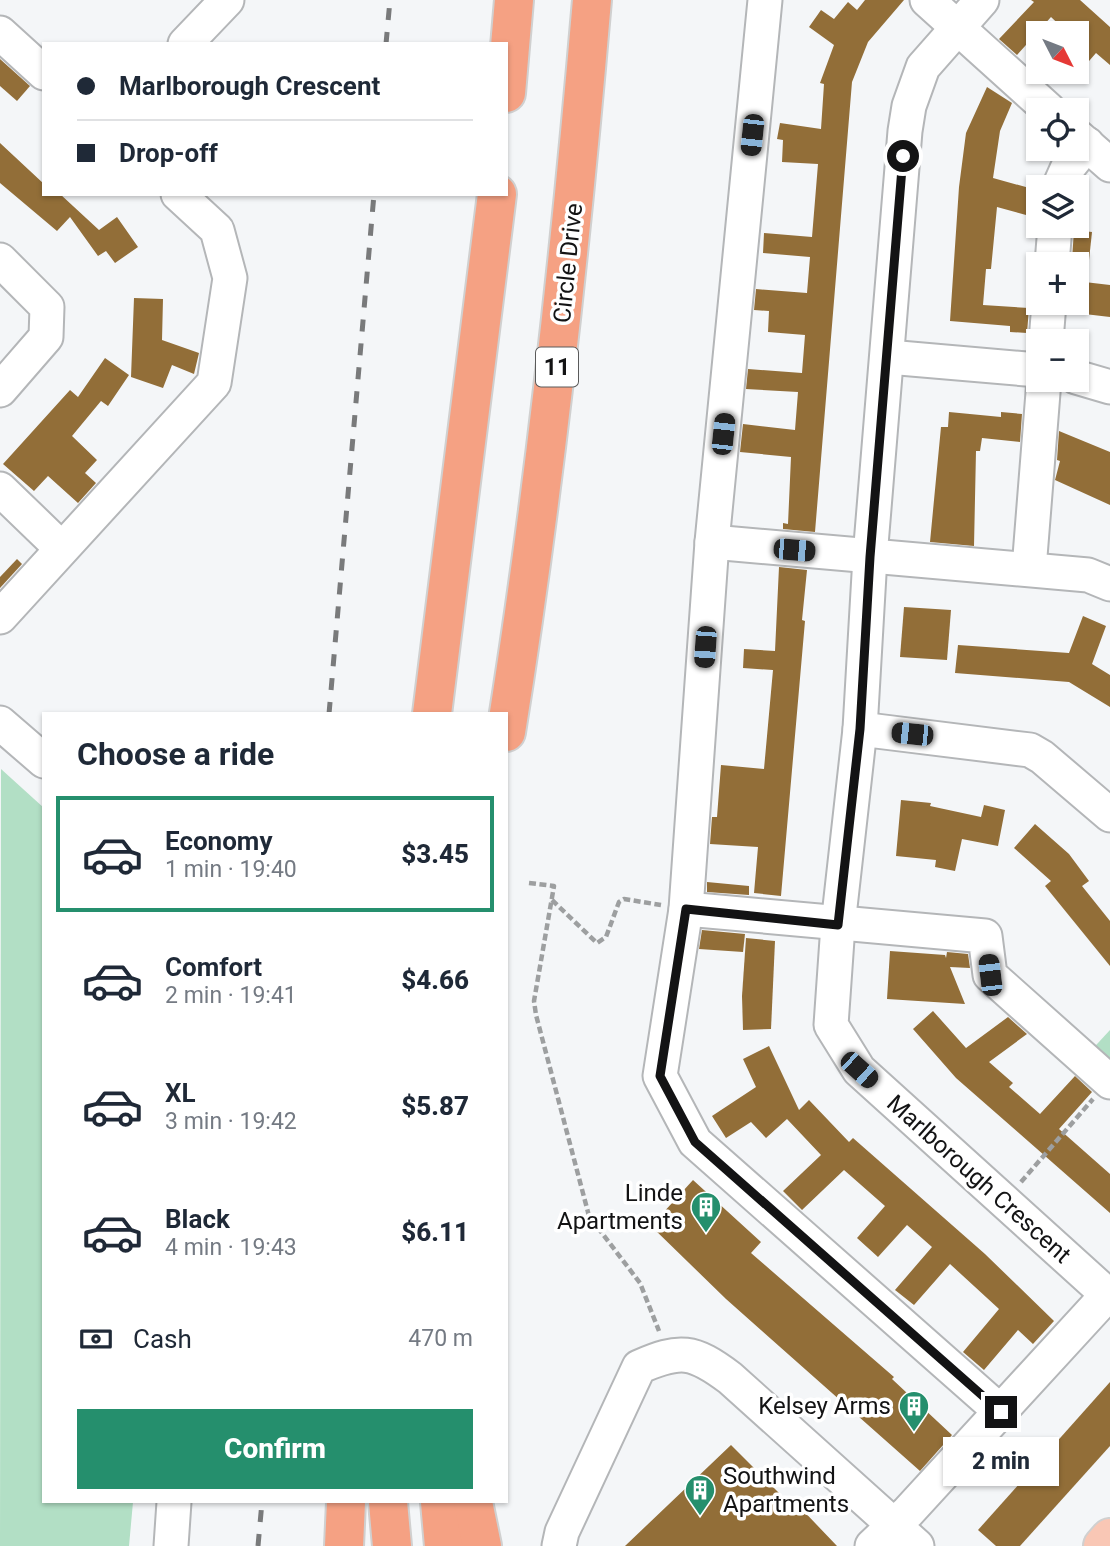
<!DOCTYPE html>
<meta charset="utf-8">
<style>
body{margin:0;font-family:Roboto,sans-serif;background:#f6f6f7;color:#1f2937;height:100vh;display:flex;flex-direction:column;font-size:26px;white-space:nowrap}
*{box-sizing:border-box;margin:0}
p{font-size:23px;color:#747a83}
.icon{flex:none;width:38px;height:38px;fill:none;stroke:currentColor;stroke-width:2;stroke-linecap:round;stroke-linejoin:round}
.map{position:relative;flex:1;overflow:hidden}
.sheet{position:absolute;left:42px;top:712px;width:466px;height:791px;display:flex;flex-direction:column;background:#fff;border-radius:0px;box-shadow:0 2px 5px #0004}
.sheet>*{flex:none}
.hud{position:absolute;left:42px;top:42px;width:466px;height:154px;border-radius:0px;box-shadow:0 2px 5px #0004;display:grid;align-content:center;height:154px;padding:0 35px;background:#fff}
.needle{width:46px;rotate:132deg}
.buttons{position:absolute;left:1026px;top:21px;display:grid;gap:14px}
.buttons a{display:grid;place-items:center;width:63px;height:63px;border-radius:0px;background:#fff;box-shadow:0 2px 5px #0004;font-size:35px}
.end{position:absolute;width:32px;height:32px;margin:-16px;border:9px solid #131314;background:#fff;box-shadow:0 0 0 4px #fff}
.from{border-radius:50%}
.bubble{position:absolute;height:49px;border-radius:0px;background:#fff;box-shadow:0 2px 5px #0004;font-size:23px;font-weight:800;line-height:49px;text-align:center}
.car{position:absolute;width:21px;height:42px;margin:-21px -10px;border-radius:9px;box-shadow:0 0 5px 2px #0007;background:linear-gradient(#222 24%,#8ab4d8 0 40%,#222 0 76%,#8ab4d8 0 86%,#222 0)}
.hud b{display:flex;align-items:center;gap:24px;height:66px;font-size:26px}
.hud b+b{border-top:2px solid #e0e1e3}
.hud i{width:18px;height:18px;background:#1f2937}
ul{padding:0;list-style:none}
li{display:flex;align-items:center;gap:21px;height:116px;margin:0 14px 10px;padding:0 21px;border:4px solid transparent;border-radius:0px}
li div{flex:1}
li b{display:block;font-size:26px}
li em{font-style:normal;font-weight:800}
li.selected{border-color:#258f6d}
li>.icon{width:63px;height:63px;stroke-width:1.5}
h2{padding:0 35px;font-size:32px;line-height:84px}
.pay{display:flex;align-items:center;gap:18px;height:77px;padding:0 35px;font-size:26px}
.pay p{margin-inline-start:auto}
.cta{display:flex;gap:14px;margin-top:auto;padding:14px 35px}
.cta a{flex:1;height:80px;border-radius:0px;background:#258f6d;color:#fff;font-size:28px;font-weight:800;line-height:80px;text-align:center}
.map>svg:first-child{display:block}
.green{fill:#b2dfc5}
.building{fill:#926e38}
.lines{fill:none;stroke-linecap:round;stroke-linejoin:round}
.minor-casing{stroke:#b4b6b8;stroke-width:37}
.major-casing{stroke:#d0d0d0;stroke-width:42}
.highway-casing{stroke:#d0d0d0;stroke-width:42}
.path{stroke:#9d9fa0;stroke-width:4.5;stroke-dasharray:7 3.5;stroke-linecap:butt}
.minor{stroke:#fff;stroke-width:33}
.major{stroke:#f9c7b5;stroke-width:38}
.highway{stroke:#f5a183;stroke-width:38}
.rail{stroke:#797a7b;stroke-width:5;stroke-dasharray:12 12;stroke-linecap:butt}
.route{stroke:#131314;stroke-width:9}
.labels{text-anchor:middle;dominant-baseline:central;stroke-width:7;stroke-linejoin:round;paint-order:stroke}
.shield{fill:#fff;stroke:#5a5a5a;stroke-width:2}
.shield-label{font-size:23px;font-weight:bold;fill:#131314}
.street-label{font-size:24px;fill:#131314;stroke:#fff}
.poi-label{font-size:24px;fill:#131314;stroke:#fff;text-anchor:end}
</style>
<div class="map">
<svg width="1110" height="1546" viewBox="0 0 1110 1546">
<rect width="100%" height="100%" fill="#f4f6f8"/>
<g class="green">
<path d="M1,769L44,808V1502H133L129,1546H0Z"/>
<path d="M1110,1030V1077L1086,1056Z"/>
</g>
<g class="building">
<path d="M865,0H904L868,42L852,82L815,532L783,529V523L788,524L791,457L740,452L743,424L795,430L798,392L746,389L748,369L802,373L805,335L768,332L769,311L754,310L756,289L807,293L810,257L763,253L764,233L812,237L818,164L782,162L783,140L777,139L780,123L821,129L824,84L820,83L834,45L809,27L821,10L834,19L848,2L857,10Z"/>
<path d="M1031,0H1080L1110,27V65L1096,53L1076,76V33H1068L1051,17L1017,55L999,39L1034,2Z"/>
<path d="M0,59L30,86L17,101L0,86Z"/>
<path d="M987,87L1012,103L1000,131L993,178L1033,189L1026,215L997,207L991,269H986L983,305L1029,308L1027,333L1010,332V326L950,321L959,187L966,133Z"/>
<path d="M0,143L44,184V194H60L99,230L117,217L138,247L115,263L106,251L98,256L70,217L57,231L0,183Z"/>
<path d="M1074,230L1092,232L1089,260L1072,259Z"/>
<path d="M1076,281L1110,285V317L1076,313Z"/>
<path d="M134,298L163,299L162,340L199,353L194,374L172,365L163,388L131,377Z"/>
<path d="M105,358L129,375L108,406L101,401L72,436L97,460L85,473L96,483L78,503L48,476L34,491L3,464L70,390L78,397Z"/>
<path d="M949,412L1001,417V412L1022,414L1020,442L982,438L980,451H976L974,546L930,542L941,427H948Z"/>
<path d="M1059,431L1110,452V505L1055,480L1060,461L1057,460Z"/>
<path d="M17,559L22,564L0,588V577Z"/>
<path d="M779,567L807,570L802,620L805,621L781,896L754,893L758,847L710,844L712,817H717L721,765L764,769L773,670L743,668L744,649L775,651Z"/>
<path d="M904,607L951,610L947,660L900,657Z"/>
<path d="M1083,616L1106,626L1092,664L1110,675V707L1069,682L955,673L958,645L1069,653Z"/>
<path d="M901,800L931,803L930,806L981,817L984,805L1005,810L998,846L962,839L955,871L935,867L936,860L896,856Z"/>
<path d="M1035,824L1069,854L1089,881L1082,886L1110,921V966L1045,886L1051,881L1014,848Z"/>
<path d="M707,882L749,886V895L707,892Z"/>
<path d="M702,930L745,934L743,952L699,949Z"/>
<path d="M746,938L775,941L771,1029L743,1030L742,996Z"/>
<path d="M890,951L945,955L946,958L947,952L968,954L970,968L950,967L965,1004L887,999Z"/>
<path d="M933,1011L966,1048L1008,1017L1027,1034L989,1062L1013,1083L1009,1087L1040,1114L1075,1076L1092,1092L1059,1129L1110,1174V1213L956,1078L913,1029Z"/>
<path d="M769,1046L799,1110L809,1100L849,1142L853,1138L985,1254L1054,1321L1033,1344L1018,1330L984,1370L963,1352L999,1309L950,1264L914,1305L895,1290L932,1247L907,1225L878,1257L857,1238L885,1206L844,1170L802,1210L783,1191L821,1155L787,1119L766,1138L751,1122L726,1138L712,1116L756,1087L743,1059Z"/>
<path d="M693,1180L761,1242L751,1253L894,1377L892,1379L952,1435L920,1471L726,1299L651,1226Z"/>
<path d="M1110,1382V1446L1020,1546H996L978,1530Z"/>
<path d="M731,1445L791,1505L795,1502L837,1546H625Z"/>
</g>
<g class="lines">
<g class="minor-casing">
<g id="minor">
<path d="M765,0L712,542L686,909L660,1076L695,1142L1001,1412"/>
<path d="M927,0L1049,110"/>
<path d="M982,0L923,67L909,106L905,131L870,557L860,729L838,925L831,1025L859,1070L1110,1297"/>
<path d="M0,33L44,73"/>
<path d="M185,44L227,0"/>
<path d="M1076,135L1110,165"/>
<path d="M1059,187L1067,169L1087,144"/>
<path d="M0,260L47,307L46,337L0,390"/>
<path d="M1052,264L1055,226"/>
<path d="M1046,341L1049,303"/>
<path d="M888,357L1038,370"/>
<path d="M1076,377L1110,387"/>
<path d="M0,489L61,548"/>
<path d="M712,542L1088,575L1110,584"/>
<path d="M1029,569L1044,380"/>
<path d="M0,617L214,383L230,278L217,230L178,194"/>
<path d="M0,723L44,761"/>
<path d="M860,729L1030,750L1042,757L1110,815"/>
<path d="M686,909L985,936L990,975L1110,1082"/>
<path d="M171,1546L174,1502"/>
<path d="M559,1546L562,1532L639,1367C680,1349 693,1350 730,1378L917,1546"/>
<path d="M872,1546L908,1512L1110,1292"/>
</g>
</g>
<g class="major-casing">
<path id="major" d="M1103,1546L1110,1538"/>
</g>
<g class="highway-casing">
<g id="highway">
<path d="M506,93L514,0"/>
<path d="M432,714L497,194"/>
<path d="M506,732C545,489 571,245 592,0"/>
<path d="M388,1502L392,1546"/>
<path d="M440,1502L444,1546"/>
<path d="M473,1502L482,1546"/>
<path d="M344,1546L346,1502"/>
</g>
</g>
<g class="path">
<path d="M529,883L554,886L534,1001L536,1015L589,1216L640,1283L659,1331"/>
<path d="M552,900L597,943L606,937L619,902L624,899L661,905"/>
<path d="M1021,1182L1093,1099"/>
</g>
<use href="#minor" class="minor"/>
<use href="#major" class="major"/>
<use href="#highway" class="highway"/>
<g class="rail">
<path d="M386,44L390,0"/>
<path d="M329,714L374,194"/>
<path d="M258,1546L262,1502"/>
</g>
</g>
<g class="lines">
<path class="route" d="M903,156L870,557L860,729L838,925L686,909L660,1076L695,1142L1001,1412"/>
</g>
<defs>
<g id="building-pin" transform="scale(1.575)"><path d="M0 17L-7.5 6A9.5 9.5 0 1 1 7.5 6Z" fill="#258f6d" stroke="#fff"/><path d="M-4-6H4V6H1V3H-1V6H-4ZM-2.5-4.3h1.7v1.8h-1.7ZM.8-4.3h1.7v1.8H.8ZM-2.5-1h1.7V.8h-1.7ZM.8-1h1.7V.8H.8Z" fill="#fff"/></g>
</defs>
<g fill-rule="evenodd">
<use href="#building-pin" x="706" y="1207"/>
<use href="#building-pin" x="914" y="1406"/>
<use href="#building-pin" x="700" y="1490"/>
</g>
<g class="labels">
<rect class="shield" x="536" y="347.5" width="42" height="39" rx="5"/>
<g class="shield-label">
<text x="557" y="367">11</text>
</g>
<g class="street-label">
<text transform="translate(568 263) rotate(-84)">Circle Drive</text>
<text transform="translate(979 1179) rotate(42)">Marlborough Crescent</text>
</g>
<g class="poi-label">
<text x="683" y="1193">Linde<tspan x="683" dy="28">Apartments</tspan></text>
<text x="891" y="1406">Kelsey Arms</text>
<text x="723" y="1476" text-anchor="start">Southwind<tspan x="723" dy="28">Apartments</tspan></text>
</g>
</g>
</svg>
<div class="buttons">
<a><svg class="needle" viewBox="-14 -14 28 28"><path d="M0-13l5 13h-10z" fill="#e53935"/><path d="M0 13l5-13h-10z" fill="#747a83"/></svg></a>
<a><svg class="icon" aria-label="locate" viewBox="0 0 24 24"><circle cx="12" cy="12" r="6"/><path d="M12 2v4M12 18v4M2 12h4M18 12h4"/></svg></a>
<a><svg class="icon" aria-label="layers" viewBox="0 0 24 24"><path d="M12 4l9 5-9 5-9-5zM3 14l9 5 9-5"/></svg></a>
<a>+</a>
<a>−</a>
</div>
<i class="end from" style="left:903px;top:156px"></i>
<i class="end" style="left:1001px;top:1412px"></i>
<div class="bubble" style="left:943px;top:1437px;width:116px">2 min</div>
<i class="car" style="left:752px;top:135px;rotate:186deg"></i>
<i class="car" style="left:723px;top:434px;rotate:6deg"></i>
<i class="car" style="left:794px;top:550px;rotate:95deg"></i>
<i class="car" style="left:705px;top:647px;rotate:184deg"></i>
<i class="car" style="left:912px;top:734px;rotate:276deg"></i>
<i class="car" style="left:990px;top:975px;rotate:353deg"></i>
<i class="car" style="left:859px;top:1070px;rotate:132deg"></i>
<div class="hud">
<b><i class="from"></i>Marlborough Crescent</b>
<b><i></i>Drop-off</b>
</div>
<section class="sheet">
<h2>Choose a ride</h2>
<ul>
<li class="selected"><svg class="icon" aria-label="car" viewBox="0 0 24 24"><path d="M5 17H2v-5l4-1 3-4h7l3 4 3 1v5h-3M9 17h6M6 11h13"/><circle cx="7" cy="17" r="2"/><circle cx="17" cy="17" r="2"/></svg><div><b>Economy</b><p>1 min · 19:40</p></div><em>$3.45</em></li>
<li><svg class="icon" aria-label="car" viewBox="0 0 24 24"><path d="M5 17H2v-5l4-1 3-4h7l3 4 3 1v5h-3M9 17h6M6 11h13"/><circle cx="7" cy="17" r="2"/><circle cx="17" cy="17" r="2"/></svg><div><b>Comfort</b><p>2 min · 19:41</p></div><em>$4.66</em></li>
<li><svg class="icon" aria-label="car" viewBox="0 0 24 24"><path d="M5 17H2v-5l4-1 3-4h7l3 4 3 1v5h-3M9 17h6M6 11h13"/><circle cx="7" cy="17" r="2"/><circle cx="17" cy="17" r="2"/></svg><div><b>XL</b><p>3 min · 19:42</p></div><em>$5.87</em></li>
<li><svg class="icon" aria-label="car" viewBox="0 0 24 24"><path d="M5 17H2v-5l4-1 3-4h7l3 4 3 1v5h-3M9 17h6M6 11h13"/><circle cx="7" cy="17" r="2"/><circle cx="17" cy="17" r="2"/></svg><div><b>Black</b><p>4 min · 19:43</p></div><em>$6.11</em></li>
</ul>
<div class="pay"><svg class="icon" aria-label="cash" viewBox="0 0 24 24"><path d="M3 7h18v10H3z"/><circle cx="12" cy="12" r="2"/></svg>Cash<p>470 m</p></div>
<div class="cta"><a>Confirm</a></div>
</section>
</div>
